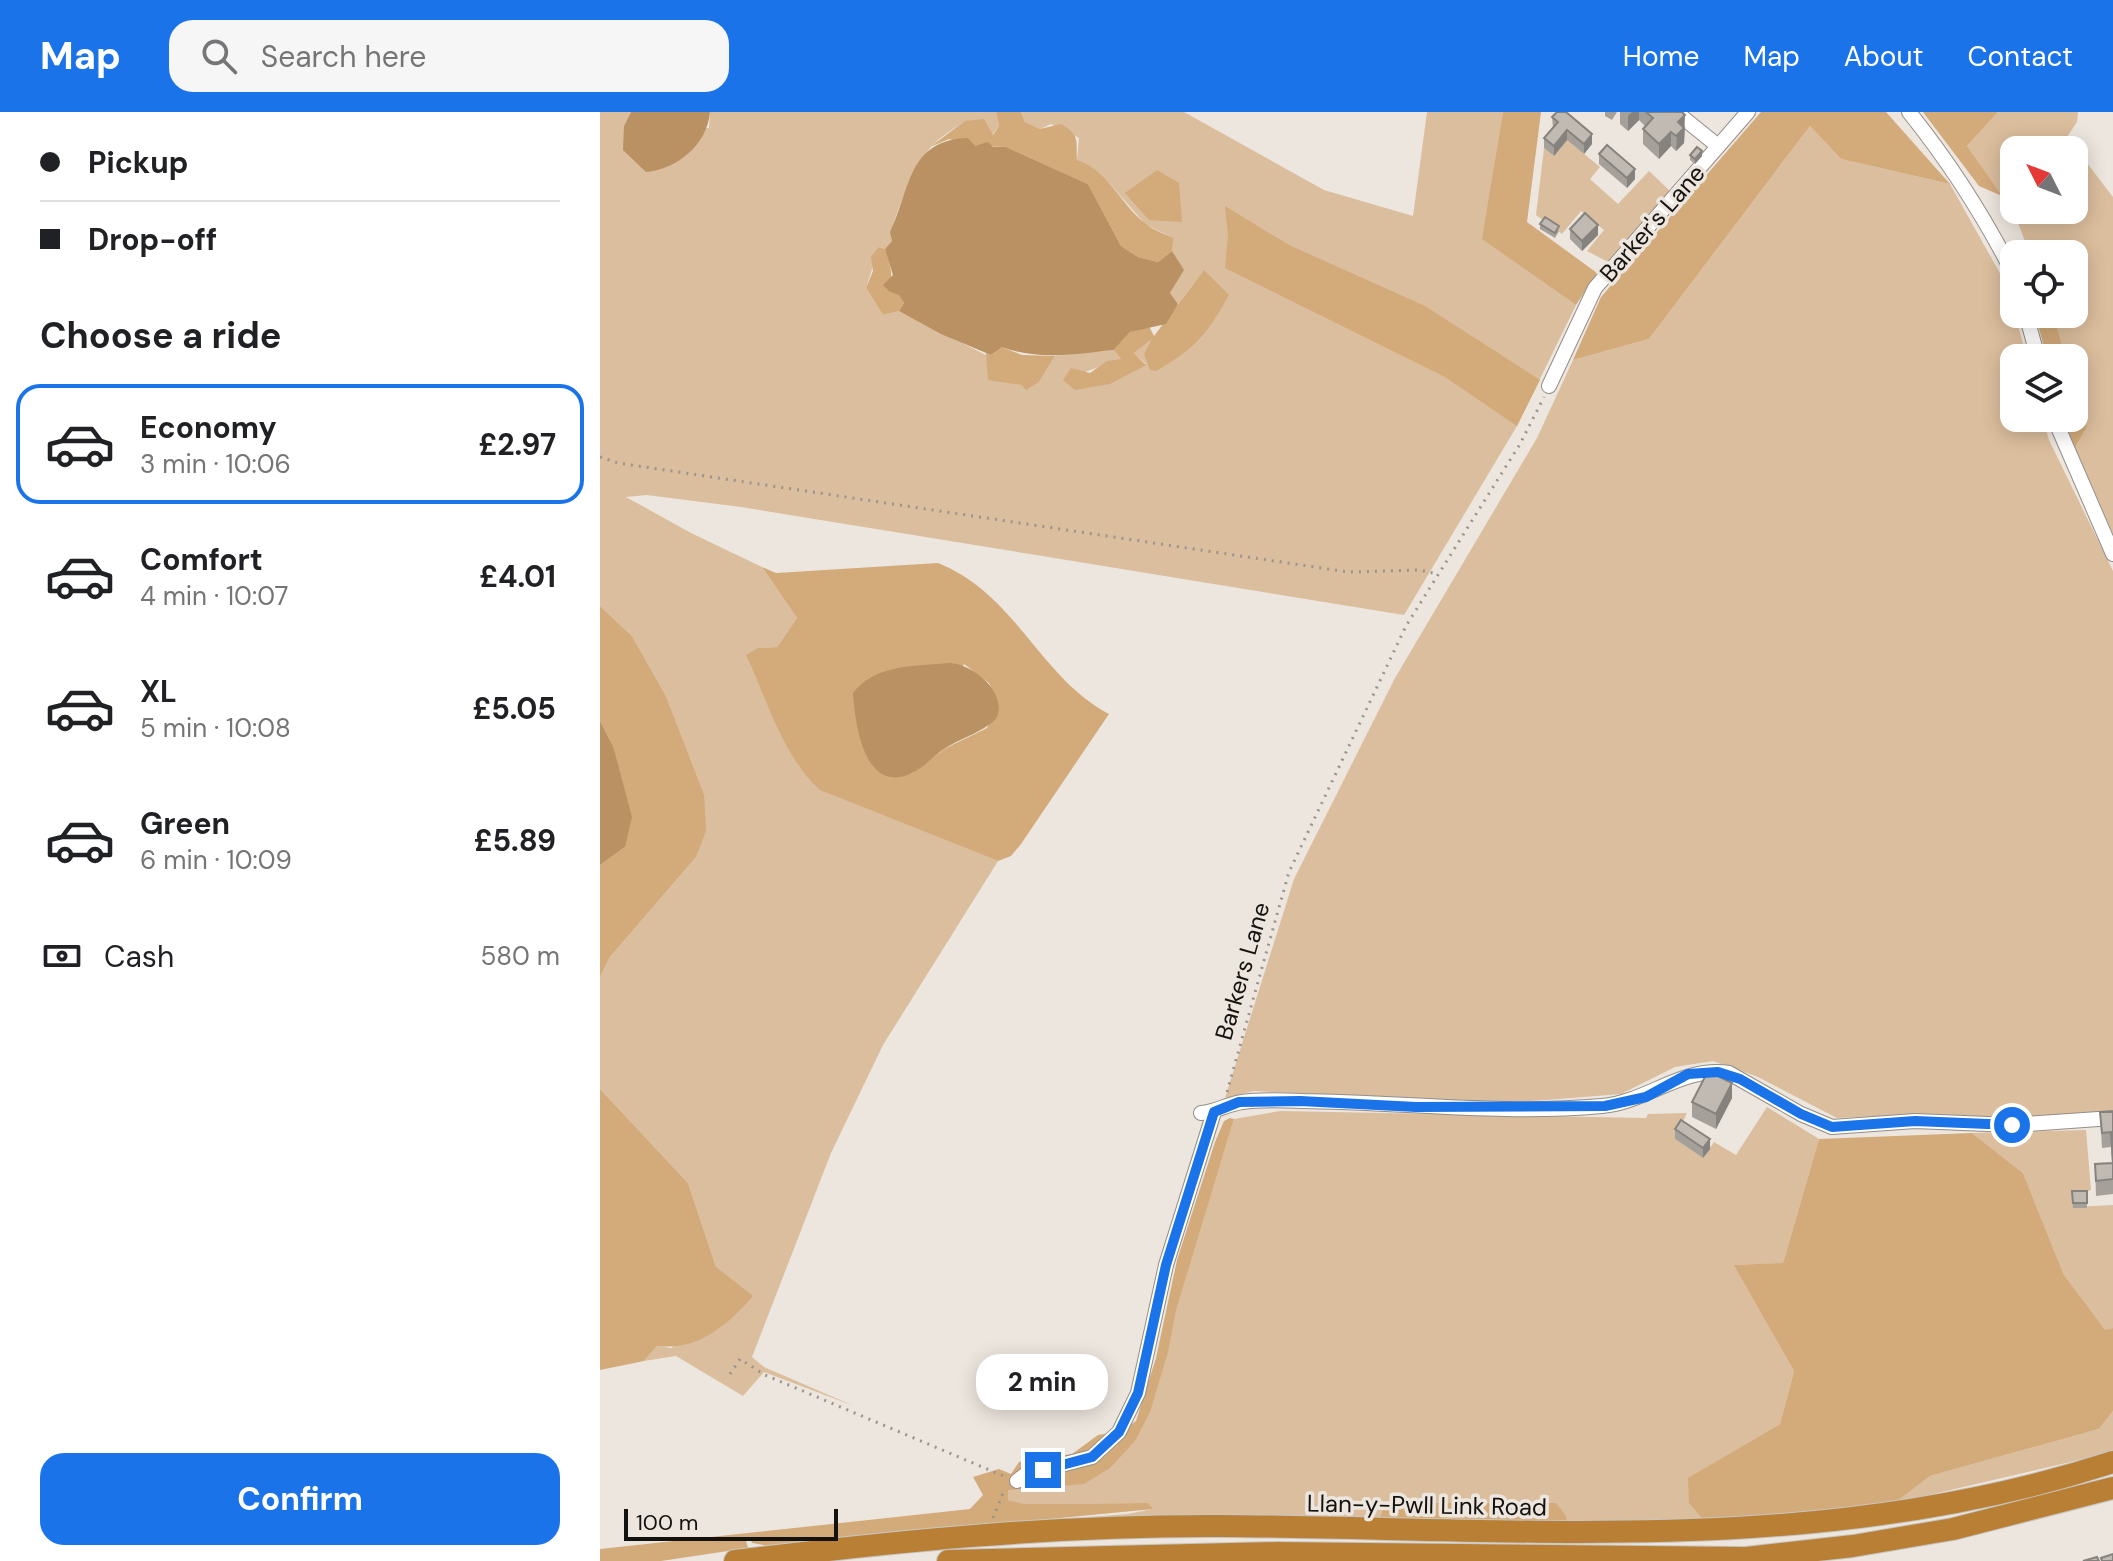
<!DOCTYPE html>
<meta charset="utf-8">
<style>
body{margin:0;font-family:"DM Sans",sans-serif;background:#f6f6f6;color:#202124;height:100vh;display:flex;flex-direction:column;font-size:30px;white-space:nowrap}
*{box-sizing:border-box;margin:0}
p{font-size:26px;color:#757577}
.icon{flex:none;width:44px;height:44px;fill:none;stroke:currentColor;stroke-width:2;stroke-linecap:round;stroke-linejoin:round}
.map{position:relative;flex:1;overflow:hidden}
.panel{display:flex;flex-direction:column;background:#fff;width:600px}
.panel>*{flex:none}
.banner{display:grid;align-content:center;height:176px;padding:0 40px;background:#fff}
.needle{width:52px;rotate:312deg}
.controls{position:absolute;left:1400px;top:24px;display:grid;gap:16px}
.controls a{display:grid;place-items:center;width:88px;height:88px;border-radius:16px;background:#fff;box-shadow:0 4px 20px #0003;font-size:40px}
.scale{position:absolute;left:24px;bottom:20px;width:214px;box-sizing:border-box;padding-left:8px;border:4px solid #14120f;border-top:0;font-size:22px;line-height:28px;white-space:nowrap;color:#14120f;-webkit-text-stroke:6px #ede6de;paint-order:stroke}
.end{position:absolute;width:36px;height:36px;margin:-18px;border:10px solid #1a73e8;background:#fff;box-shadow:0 0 0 4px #fff}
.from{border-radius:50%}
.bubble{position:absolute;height:56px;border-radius:24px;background:#fff;box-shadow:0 4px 20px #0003;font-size:26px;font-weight:700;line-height:56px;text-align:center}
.banner b{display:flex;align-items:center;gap:28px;height:76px;font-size:30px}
.banner b+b{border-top:2px solid #e0e0e0}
.banner i{width:20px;height:20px;background:#202124}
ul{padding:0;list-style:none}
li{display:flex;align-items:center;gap:24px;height:120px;margin:0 16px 12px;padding:0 24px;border:4px solid transparent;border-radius:24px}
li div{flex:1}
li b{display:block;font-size:30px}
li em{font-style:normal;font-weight:700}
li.on{border-color:#1a73e8}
li>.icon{width:72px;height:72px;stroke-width:1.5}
h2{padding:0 40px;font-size:36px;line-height:96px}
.pay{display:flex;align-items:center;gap:20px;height:88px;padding:0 40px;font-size:30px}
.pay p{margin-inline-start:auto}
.cta{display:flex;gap:16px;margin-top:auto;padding:16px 40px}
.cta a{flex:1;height:92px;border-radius:24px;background:#1a73e8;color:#fff;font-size:32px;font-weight:700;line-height:92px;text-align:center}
header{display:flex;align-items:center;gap:48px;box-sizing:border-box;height:112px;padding:0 40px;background:#1a73e8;color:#fff}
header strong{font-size:38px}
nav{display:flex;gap:44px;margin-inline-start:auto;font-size:28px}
.search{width:560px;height:72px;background:#f6f6f6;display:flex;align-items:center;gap:20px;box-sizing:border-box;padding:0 28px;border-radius:24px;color:#757577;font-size:30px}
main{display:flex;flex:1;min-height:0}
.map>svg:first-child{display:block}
.green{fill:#dbbe9d;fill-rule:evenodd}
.forest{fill:#d3aa7a;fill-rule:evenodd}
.water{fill:#b99162}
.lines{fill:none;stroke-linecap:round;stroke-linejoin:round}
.minor-casing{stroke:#948d87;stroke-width:16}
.highway-casing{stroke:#c7c6c5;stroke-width:24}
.path{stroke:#99948e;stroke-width:3;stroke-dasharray:2 6;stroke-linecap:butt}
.minor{stroke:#fff;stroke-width:14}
.highway{stroke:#b98035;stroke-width:22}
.wall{fill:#a5a09a}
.shaded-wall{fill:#86827d}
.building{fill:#c0bab3;stroke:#86827d;stroke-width:2}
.route{stroke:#1a73e8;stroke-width:10}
.labels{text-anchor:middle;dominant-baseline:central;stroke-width:7;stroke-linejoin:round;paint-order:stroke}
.street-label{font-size:24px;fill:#14120f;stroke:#ede6de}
</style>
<header>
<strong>Map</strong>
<div class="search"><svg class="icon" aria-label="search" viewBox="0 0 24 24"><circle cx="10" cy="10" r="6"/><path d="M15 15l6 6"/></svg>Search here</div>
<nav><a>Home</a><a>Map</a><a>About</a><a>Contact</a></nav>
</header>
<main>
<section class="panel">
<div class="banner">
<b><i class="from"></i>Pickup</b>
<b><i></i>Drop-off</b>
</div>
<h2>Choose a ride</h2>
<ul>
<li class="on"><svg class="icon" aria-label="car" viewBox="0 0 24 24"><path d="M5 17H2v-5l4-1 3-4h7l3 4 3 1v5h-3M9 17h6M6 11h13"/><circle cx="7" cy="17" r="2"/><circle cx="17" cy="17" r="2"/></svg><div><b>Economy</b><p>3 min · 10:06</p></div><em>£2.97</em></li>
<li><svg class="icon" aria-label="car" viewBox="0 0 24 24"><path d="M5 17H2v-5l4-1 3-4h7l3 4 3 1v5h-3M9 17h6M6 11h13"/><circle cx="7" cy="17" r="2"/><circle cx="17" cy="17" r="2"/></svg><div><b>Comfort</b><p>4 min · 10:07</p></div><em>£4.01</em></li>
<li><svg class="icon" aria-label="car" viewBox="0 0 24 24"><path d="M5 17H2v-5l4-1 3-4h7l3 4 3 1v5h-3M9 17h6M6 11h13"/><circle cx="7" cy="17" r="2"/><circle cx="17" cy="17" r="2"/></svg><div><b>XL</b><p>5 min · 10:08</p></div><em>£5.05</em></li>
<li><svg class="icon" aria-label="car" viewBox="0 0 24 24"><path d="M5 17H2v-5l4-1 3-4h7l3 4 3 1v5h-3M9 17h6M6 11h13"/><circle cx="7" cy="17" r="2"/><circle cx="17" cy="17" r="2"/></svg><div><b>Green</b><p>6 min · 10:09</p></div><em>£5.89</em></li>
</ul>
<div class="pay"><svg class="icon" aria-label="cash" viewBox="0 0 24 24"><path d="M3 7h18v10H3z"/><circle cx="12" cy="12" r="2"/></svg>Cash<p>580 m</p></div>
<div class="cta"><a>Confirm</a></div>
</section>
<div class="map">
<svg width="1513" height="1449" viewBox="0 0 1513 1449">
<rect width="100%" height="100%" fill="#ede6de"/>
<g class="green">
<path d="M0,0H31L24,14L109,16L110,0H396L399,14L392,23L365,9C354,17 339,25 330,36C317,52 288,112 292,129L285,137L279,135L266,176L283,203L299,199L439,270L455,244L514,238L521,247L463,268L546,252L534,241L554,225L550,258L604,158L578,192L570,181L583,158L572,139L574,126L546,113L510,72L477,48L479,26L451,12L440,17L425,10L421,0H584L724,78L813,104L827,0H903L883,127L976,193L917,314L804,503L141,395L47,383L26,385L91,421L162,455L197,506L177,535L158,536L221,678L398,749L283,933L231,1041L152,1245L164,1255L254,1294L164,1260L143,1284L76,1244L44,1249L57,1234L72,1236L116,1155L88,1071L0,977V865L10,845L96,745L104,682L66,584L32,524L0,494Z"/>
<path d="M1398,0H1478L1477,10L1467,25L1513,85V422L1475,335L1486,317L1474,272V246H1466L1453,202H1474V142H1430L1416,106L1367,34ZM1414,38H1474V98H1414Z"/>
<path d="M1210,14L1241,47L1350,72L1407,174L1427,246H1414V306H1443L1449,328L1513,459V999L1410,1007L1301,1003L1237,1006L1158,965L1113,949L1075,955L1021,982L947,988L890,991L654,979L625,986L694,767L795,566L937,326L973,248L1049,227Z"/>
<path d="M967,28L1000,55L990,67L1018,92L1049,59L1072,81L1010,151L987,139L1004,118L981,99L962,122L936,103L944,36L954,44Z"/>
<path d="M1167,995L1219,1027L1183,1151L1135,1153L1194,1259L1180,1312L1089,1366L1108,1413L968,1416L956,1391H791L782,1399L778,1414L423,1410L528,1402L552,1397L548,1391L425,1392L408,1388V1377L420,1374L447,1377L535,1329L634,1007L680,999L1046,1006L1048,1002L1087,1001L1075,1027L1103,1046L1114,1030L1136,1043Z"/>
<path d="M1486,1018L1491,1078L1473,1085V1095L1513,1093V1216L1505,1219L1464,1163L1423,1061L1372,1021Z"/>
<path d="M1513,1299V1340L1295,1391L1330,1364L1499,1317Z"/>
</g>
<g class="forest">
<path d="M396,0H421L425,10L440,17L461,12C480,23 476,28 477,48C508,58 521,93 546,112C553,118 565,122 574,126L572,139L558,150L538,145L521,134L488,72L406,35L375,34L349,27L330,35L365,9L384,7L393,23L399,14Z"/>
<path d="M903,0H941L927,110L997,161L976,193L882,127Z"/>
<path d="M1161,0H1286L1350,72L1241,47L1210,14L1049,227L973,248L1001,185Z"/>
<path d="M1323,0H1398L1367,34L1402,84L1379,74Z"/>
<path d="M557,58L579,71L582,110L549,108L525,81Z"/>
<path d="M625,94L689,133L825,194L940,268L917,314L845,265L625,156L628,123Z"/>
<path d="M279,135L285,137C291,153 293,164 290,180L299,182L304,191L299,199L283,203L266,176L273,159L271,145Z"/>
<path d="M604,158L629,183C607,222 596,236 556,259L550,258L544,242L552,227L534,241L546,253L510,272L475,278L463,268L471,256L490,261L507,249L521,247L514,238L530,220L549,214L554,224Z"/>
<path d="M1435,202H1453L1466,246H1447Z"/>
<path d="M402,235L422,243L455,244L439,270L426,278L422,273L388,268L386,241L391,243Z"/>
<path d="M1474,272L1478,284L1488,295L1486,317L1475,335L1463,306H1474Z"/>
<path d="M338,451C416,482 440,566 509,602L421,732L411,744L398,749L220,678C183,645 167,587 146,543L158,536L177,535L197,506L162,455L176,461ZM364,552L389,571L397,587L387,616L346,636L311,662Z"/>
<path d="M0,494L32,524L66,584L104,682L106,719L96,745L10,845L0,865V753L25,735L13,634L0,609Z"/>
<path d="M0,977L88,1071L116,1155L153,1184C128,1213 98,1239 57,1234L44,1249L0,1258Z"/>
<path d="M630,1006L634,1007L576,1198L568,1240L550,1300L535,1329L510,1356L484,1372L408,1378V1388L425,1392L548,1391L553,1397L169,1434L152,1431L150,1425L146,1429L148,1436L61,1449H0V1437L370,1397L383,1383L373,1365L399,1357L411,1362L419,1350L472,1342L498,1323L522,1319L536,1309L556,1246L577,1148L615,1030L624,1009Z"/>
<path d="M1372,1021L1423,1061L1464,1163L1505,1218L1513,1216V1299L1499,1317L1330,1364L1295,1391L1108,1413L1089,1391L1088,1366L1180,1312L1194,1259L1134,1153L1183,1151L1219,1027Z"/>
<path d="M791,1391H956L966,1404L968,1416L778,1414L782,1399Z"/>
</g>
<g class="water">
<path d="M31,0H110C107,33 77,57 46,60L23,38L24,14Z"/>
<path d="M368,26L375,34L388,30L393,35H406L488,72L521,134L538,145L558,150L572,139L584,158L570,181L578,192L566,212L530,220L514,238C475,242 439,249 402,235L391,243L341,222L299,199L304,191L299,183L290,180L283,173L293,163L285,137L292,129L290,120C311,77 307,28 368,26Z"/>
<path d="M350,551C373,552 409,581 396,607C382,620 364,625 347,635C335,642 325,655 312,661C264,684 255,611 253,581C275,552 316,554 350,551Z"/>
<path d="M0,609L13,634L32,705L25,735L0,753Z"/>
</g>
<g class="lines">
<g class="minor-casing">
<g id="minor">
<path d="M1076,0L1118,34"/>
<path d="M1309,0C1350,51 1384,104 1414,163"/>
<path d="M1426,202L1438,246"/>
<path d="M949,274L995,176L1148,0"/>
<path d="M1454,306L1513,442"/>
<path d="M601,1001C616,1000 627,992 642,990C661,987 683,988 703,989C802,990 902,1003 1002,994C1048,990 1081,954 1129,961L1201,1002L1232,1015L1315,1009L1412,1013L1513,1006"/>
<path d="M417,1369L426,1362L492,1345L519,1320L538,1281L566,1153L614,1000"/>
</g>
</g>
<g class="highway-casing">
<g id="highway">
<path d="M135,1449C297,1429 457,1413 621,1414C923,1416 1220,1446 1513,1350"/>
<path d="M348,1449L677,1441L1146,1446L1253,1434L1353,1417L1513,1376"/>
</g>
</g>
<g class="path">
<path d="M0,345L18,351L748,460L819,458L838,462"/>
<path d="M627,980L689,760L806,514L920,332L944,285"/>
<path d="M130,1262L140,1247L165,1263L406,1365"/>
<path d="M393,1406L403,1381L408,1380"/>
</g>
<use href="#minor" class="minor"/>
<use href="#highway" class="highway"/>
</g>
<g class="wall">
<path d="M1005,0H1017L1012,8L1005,4Z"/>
<path d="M1020,0H1082L1085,18L1084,31L1076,39L1071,34L1059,47L1043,32V17L1045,14L1039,8L1028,19L1020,12Z"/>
<path d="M952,5L992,32L984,42L967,28L954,44L944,36V26L953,16Z"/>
<path d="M999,42L1035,67L1027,76L999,52Z"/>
<path d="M1090,43L1102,44L1095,52L1090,48Z"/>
<path d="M940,112L959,119L955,126L940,117Z"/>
<path d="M970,117L998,123L982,139L970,127Z"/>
<path d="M1132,986L1116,1017L1092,1005V990Z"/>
<path d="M1500,1000H1513V1082L1496,1084L1495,1052L1512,1051L1511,1035L1502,1036Z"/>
<path d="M1075,1017L1110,1037L1103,1046L1075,1027Z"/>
<path d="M1472,1079H1487V1096H1473Z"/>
</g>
<g class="shaded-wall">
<path d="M1032,0H1039V8L1028,19V4Z"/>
<path d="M1085,3L1084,31L1076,39L1078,10Z"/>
<path d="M967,18V28L954,44V34Z"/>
<path d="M1071,20V34L1059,47V32Z"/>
<path d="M992,22V32L984,42V32Z"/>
<path d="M1102,39V44L1095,52V47Z"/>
<path d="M1035,57V67L1027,76V66Z"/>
<path d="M998,113V123L982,139V129Z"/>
<path d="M1132,971V986L1116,1017V1002Z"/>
<path d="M1110,1027V1037L1103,1046V1036Z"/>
</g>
<g class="building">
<path d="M957,0H966L992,22L984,32L967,18L954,34L944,26L958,10L952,5Z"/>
<path d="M1046,0H1082L1085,3L1078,10L1084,16L1076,24L1071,20L1059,32L1043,17L1053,6Z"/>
<path d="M1007,33L1035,57L1027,66L999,42Z"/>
<path d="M1097,35L1102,39L1095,47L1090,43Z"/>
<path d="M985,101L998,113L982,129L970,117Z"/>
<path d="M945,105L959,114L955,121L940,112Z"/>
<path d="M1108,959L1132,971L1116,1002L1092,990Z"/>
<path d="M1500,1000H1513V1067L1496,1069L1495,1052L1513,1051L1511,1020L1502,1021Z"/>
<path d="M1081,1008L1110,1027L1103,1036L1075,1017Z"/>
<path d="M1472,1079H1487V1091H1473Z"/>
<path d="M1513,1442V1449H1502L1501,1446Z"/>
<path d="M1497,1445L1499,1449H1483Z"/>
</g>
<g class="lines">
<path class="route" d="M443,1358L492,1345L519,1320L538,1281L566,1153L614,1000L639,990L700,989L816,995L1005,994L1046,985L1088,962L1118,960L1140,967L1201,1002L1232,1015L1315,1009L1412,1013"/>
</g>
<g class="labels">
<g class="street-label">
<text transform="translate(1052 111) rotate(-49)">Barker's Lane</text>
<text transform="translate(642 859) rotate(-74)">Barkers Lane</text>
<text transform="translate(827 1393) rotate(1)">Llan-y-Pwll Link Road</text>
</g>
</g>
</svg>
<div class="controls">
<a><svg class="needle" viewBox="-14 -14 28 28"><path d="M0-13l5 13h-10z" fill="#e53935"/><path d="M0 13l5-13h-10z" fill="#757577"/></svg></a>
<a><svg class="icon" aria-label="locate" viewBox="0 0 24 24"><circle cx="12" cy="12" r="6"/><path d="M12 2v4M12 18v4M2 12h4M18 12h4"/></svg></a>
<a><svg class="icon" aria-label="layers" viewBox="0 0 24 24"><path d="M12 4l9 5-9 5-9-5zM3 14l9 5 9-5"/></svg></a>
</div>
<div class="scale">100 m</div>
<i class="end from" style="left:1412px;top:1013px"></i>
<i class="end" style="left:443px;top:1358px"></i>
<div class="bubble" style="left:376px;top:1242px;width:132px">2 min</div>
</div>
</main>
